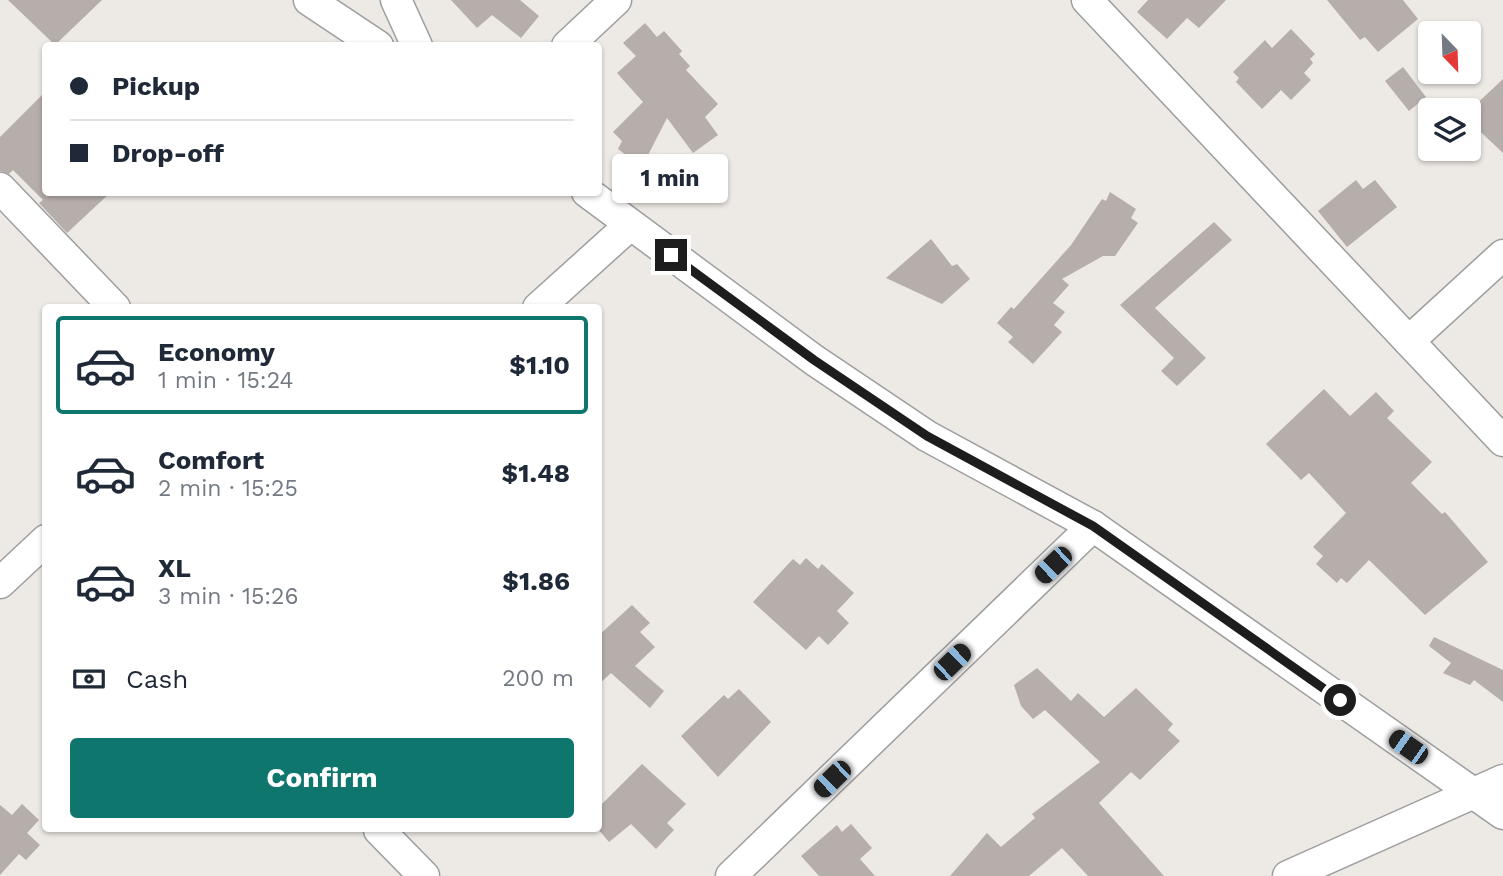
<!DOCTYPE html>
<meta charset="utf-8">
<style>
body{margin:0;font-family:"Work Sans",sans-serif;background:#f2f2f3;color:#1f2937;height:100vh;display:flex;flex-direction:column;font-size:26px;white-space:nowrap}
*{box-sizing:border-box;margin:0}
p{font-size:23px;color:#747a83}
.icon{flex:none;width:38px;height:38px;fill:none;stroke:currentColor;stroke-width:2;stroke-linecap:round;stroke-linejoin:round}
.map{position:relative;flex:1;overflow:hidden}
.sheet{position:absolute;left:42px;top:304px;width:560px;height:528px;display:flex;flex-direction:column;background:#fff;border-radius:7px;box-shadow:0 2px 5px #0004}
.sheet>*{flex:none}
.guide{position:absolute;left:42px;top:42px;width:560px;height:154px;border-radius:7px;box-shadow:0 2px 5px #0004;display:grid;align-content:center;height:154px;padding:0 28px;background:#fff}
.needle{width:46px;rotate:157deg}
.controls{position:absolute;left:1418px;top:21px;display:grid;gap:14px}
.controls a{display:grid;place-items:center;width:63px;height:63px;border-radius:7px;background:#fff;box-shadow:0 2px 5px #0004;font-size:35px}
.end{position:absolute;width:32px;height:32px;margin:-16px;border:9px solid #1d1d1d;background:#fff;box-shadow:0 0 0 4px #fff}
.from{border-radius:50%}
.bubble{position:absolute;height:49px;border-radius:7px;background:#fff;box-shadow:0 2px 5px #0004;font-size:23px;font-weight:700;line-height:49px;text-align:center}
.car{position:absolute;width:21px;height:42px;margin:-21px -10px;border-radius:9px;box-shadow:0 0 5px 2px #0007;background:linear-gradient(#222 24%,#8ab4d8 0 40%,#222 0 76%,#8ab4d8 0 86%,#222 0)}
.guide b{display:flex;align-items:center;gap:24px;height:66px;font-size:26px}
.guide b+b{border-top:2px solid #e0e1e3}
.guide i{width:18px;height:18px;background:#1f2937}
ul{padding:12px 0 0;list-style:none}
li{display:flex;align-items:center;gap:21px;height:98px;margin:0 14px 10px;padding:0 14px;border:4px solid transparent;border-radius:7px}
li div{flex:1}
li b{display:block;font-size:26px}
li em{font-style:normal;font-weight:700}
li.on{border-color:#0f766e}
li>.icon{width:63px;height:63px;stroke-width:1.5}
.pay{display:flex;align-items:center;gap:18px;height:77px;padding:0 28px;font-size:26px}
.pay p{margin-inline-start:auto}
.primary-button{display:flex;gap:14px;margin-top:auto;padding:14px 28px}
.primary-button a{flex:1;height:80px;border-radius:7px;background:#0f766e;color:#fff;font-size:28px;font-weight:700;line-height:80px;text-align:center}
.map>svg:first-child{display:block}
.building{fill:#b6aeaa}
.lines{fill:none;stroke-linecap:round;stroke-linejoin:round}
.minor-casing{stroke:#9e9e9e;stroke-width:33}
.minor{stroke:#fff;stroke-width:30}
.route{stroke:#1d1d1d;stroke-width:9}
</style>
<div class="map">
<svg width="1503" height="876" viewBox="0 0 1503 876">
<rect width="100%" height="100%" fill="#ede9e4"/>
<g class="building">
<path d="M8,0H102L55,45Z"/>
<path d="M451,0H520L539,16L521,38L492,15L477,28Z"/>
<path d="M1148,0H1226L1199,28L1187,18L1167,39L1137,12Z"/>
<path d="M1327,0H1403L1418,19L1378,52L1365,37L1360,40Z"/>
<path d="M645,23L657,37L664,31L682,51L679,54L690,66L686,70L718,104L705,117L718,135L693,153L667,118L647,157L639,156L634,161L618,149L622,141L613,132L643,102L617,73L636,56L623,43Z"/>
<path d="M1291,29L1315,54L1310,59L1313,63L1304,73L1311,80L1291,100L1281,90L1262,109L1236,82L1239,78L1233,72L1265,40L1272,48Z"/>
<path d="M1403,67L1426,97L1409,111L1385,81Z"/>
<path d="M1503,79V153L1468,120V112Z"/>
<path d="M46,91V197L51,192H111L67,233L39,203L43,200L13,170L9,174L0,171V137Z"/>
<path d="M1356,180L1363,189L1375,180L1397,207L1347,247L1318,211Z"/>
<path d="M1110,192L1136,209L1131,218L1138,223L1115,256H1103L1062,279L1069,285L1053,303L1065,312L1054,325L1062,332L1033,364L1008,342L1013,337L997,323L1011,307L1014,309L1071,245L1102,199L1106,201Z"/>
<path d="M1214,222L1232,240L1155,308L1206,358L1177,386L1161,371L1174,358L1120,305Z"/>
<path d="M931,239L952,266L957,264L970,279L942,304L886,278Z"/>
<path d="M1324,389L1350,416L1376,392L1394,411L1387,418L1432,462L1411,483L1442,514L1445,512L1488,562L1425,615L1369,560L1347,583L1341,578L1337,583L1316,564L1323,556L1313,547L1346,513L1309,473L1301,480L1266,444Z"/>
<path d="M806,558L818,569L822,564L854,593L837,611L849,623L828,645L819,636L806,650L753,602L793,559L800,565Z"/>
<path d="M632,605L650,623L640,632L655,647L635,666L664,691L650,708L611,673L598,685V636Z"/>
<path d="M1434,637L1503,670V702L1474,680L1470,685L1443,673L1451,663L1429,646Z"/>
<path d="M1037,668L1071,701L1078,693L1104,717L1136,688L1173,724L1168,730L1180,741L1140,780L1131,772L1099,803L1164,876H1088L1062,848L1029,876H950L987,833L1001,847L1035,818L1032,814L1100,762L1045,710L1033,719L1021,706L1014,685Z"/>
<path d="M739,689L771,722L718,777L681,736L724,695L728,699Z"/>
<path d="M642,764L686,804L667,823L674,830L656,849L631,824L609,842L598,829V808Z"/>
<path d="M22,804L39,820L27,833L40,845L26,860L19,854L0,875V805L12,815Z"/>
<path d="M851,824L872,848L860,859L875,876H819L801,856L837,825L842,832Z"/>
</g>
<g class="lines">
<g class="minor-casing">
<g id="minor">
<path d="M309,0L378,46"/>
<path d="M396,0L417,46"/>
<path d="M1087,0L1503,441"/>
<path d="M567,46L616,0"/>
<path d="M0,188L115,308"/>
<path d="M587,192L814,360L927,436L1093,526L1503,814"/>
<path d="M538,308L630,225"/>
<path d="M1409,341L1503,255"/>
<path d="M0,583L46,540"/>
<path d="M379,830L424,876"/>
<path d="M731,876L1093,526"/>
<path d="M1288,876L1503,780"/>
</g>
</g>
<use href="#minor" class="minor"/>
</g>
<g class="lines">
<path class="route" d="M671,255L814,360L927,436L1093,526L1340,700"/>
</g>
</svg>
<div class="controls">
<a><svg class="needle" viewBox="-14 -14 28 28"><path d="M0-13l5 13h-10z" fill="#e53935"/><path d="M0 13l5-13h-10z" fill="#747a83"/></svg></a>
<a><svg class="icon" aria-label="layers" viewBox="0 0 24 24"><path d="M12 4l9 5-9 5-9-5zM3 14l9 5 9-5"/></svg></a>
</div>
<i class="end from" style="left:1340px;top:700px"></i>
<i class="end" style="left:671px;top:255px"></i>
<div class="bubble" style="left:612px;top:154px;width:116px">1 min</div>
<i class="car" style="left:1053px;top:565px;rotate:226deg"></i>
<i class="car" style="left:952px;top:662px;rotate:46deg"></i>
<i class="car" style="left:1408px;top:747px;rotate:305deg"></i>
<i class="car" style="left:832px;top:779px;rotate:226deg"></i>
<div class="guide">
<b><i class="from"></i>Pickup</b>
<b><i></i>Drop-off</b>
</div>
<section class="sheet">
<ul>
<li class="on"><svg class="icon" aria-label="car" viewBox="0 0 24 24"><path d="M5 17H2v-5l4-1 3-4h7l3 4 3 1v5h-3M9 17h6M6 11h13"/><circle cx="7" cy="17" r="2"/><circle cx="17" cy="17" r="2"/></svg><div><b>Economy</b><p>1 min · 15:24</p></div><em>$1.10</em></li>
<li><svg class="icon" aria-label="car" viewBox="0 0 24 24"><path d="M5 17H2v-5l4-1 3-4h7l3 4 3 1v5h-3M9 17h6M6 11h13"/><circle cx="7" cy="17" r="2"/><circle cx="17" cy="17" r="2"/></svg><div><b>Comfort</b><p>2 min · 15:25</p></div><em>$1.48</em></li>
<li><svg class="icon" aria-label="car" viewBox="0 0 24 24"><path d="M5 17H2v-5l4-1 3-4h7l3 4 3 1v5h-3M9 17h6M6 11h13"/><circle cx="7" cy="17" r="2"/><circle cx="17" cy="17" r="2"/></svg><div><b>XL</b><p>3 min · 15:26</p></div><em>$1.86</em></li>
</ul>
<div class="pay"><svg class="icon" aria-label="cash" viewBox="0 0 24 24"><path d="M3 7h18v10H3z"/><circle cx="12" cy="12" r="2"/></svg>Cash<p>200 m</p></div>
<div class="primary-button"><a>Confirm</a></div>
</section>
</div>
